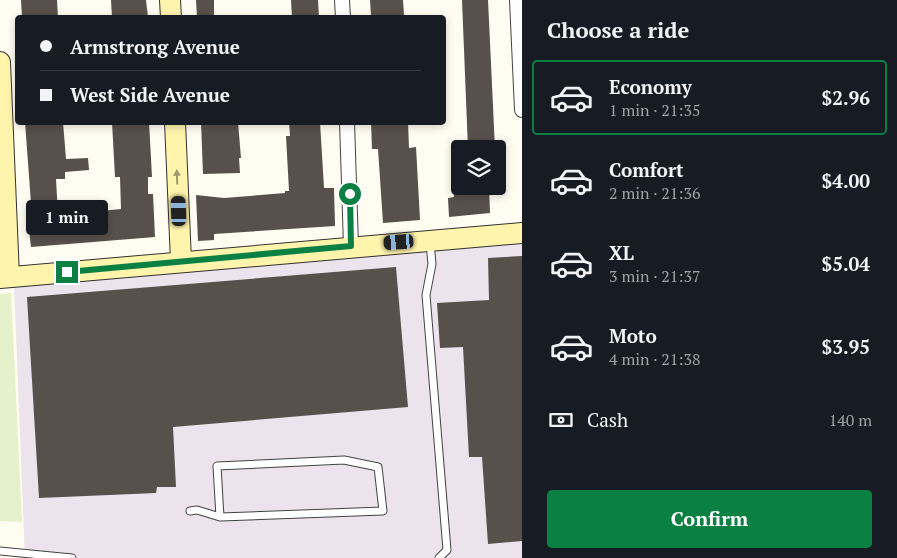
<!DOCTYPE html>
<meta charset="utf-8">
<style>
body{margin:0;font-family:"PT Serif",serif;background:#20242c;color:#f1f3f6;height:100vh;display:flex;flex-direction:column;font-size:19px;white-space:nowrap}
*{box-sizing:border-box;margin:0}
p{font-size:16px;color:#9ea1a6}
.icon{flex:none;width:28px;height:28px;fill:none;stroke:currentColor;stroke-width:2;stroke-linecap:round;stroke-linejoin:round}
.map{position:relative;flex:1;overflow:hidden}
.side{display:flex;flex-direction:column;background:#171b24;width:375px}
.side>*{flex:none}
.top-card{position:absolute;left:15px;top:15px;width:431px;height:110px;border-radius:5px;box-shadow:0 2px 8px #0003;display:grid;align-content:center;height:110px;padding:0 25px;background:#171b24}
.controls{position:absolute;left:451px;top:140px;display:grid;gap:10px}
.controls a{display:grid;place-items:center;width:55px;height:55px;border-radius:5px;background:#171b24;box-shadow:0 2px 8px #0003;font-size:25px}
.end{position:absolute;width:22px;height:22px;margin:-11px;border:6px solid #0b8043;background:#fff;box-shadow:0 0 0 2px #fff}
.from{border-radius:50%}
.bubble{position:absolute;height:35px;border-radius:5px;background:#171b24;box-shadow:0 2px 8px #0003;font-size:16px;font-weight:600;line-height:35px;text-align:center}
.car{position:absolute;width:15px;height:30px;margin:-15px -8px;border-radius:6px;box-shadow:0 0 4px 1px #0007;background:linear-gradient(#222 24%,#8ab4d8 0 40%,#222 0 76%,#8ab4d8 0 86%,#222 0)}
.top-card b{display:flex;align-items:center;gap:18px;height:48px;font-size:19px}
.top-card b+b{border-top:1px solid #363941}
.top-card i{width:12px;height:12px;background:#f1f3f6}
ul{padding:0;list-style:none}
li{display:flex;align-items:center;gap:15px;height:75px;margin:0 10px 8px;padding:0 15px;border:2px solid transparent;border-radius:5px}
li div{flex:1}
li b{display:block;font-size:19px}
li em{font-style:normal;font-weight:600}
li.current{border-color:#0b8043}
li>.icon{width:45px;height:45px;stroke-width:1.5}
h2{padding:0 25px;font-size:22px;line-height:60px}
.pay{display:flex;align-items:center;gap:12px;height:55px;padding:0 25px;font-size:19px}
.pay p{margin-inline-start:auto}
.button{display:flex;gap:10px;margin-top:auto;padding:10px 25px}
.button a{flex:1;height:58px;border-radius:5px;background:#0b8043;color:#fff;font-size:20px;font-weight:600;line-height:58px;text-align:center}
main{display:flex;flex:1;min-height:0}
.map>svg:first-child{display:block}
.industrial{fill:#ece3ed}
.pitch{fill:#e5f1cb}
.building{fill:#58504b}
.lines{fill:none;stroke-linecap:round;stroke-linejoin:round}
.lane-casing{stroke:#424242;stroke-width:9}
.street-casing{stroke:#424242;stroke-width:16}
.secondary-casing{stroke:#313131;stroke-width:22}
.lane{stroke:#fff;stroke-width:7}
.street{stroke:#fff;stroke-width:14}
.secondary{stroke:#fff4ac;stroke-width:20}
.oneway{fill:#9f986d}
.route{stroke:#0b8043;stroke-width:6}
</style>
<main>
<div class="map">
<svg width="522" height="558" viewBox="0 0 522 558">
<rect width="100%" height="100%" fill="#fffcf1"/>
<path class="industrial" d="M522,241V558H25L14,284Z"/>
<path class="pitch" d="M11,293L22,522L0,521V294Z"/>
<g class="building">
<path d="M21,0H57L58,18H22Z"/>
<path d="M111,0H146L148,17L112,18Z"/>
<path d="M196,0H214V18H197Z"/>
<path d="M291,0H318L319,18H292Z"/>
<path d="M370,0H403L404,15L371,16Z"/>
<path d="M462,0H488L495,149H468Z"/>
<path d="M25,122H63L66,159L88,158L89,170L65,172V179H56L58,215L121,209L120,177H115L112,122H149L152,177H148V194H153L155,237L31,247L29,230H33Z"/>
<path d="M201,122H238L241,158H239L240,173L203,174Z"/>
<path d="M289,122H320L324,188H334L335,226L214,234V240L198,241L196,195L224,198L285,193V191H289L286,136H290Z"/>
<path d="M371,122H408L409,148L416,147L420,220L383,223L378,149H372Z"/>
<path d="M453,186H489L490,213L449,217L448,198L454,197Z"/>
<path d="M522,256V541L488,544L482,457H469L463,347L440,348L437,303L489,300L488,258Z"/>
<path d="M396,267L408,407L173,427L176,487H157L156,493L39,498L27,297Z"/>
</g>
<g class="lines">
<g class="lane-casing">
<g id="lane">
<path d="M430,243L432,264L426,295L447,550L439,558"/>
<path d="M190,511L197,510L220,517L383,511L378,467L344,460L217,466L220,517"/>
<path d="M0,551L72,558"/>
</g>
</g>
<g class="street-casing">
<g id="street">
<path d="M342,0L343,18"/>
<path d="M517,0L522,110"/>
<path d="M347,122L351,246"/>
</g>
</g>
<g class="secondary-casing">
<g id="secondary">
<path d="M170,0L171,18"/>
<path d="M0,62L9,277"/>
<path d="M175,122L181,261"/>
<path d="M0,278L522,233"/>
</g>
</g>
<use href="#lane" class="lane"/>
<use href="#street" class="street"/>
<use href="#secondary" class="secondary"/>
</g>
<defs><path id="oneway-solid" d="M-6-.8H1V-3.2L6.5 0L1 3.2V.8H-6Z" transform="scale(1.25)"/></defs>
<use class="oneway" href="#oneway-solid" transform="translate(177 177) rotate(-92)"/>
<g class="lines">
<path class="route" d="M67,272L351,246L350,194"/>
</g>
</svg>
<div class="controls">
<a><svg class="icon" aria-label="layers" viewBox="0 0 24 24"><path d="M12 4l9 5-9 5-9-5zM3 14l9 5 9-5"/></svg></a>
</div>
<i class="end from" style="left:350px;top:194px"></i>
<i class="end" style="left:67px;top:272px"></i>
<div class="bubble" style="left:26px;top:200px;width:82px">1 min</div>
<i class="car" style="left:179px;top:211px;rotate:358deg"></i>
<i class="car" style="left:399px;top:242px;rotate:266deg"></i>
<div class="top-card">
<b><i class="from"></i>Armstrong Avenue</b>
<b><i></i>West Side Avenue</b>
</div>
</div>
<section class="side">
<h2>Choose a ride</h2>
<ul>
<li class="current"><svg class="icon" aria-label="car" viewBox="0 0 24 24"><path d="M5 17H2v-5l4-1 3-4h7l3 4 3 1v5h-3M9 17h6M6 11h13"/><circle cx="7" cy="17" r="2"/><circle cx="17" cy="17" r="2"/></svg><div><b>Economy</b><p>1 min · 21:35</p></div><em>$2.96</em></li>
<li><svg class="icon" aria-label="car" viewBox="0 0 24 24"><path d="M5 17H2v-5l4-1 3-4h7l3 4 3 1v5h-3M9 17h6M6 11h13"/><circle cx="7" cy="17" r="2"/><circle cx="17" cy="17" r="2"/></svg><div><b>Comfort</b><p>2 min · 21:36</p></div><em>$4.00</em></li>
<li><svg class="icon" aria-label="car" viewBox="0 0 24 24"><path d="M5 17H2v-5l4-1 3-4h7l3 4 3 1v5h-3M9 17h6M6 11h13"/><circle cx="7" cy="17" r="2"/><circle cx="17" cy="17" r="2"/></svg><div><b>XL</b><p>3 min · 21:37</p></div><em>$5.04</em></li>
<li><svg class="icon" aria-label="car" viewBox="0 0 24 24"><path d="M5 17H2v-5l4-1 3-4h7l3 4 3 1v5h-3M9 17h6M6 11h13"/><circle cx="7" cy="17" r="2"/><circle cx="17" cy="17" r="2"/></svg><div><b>Moto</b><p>4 min · 21:38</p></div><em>$3.95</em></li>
</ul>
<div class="pay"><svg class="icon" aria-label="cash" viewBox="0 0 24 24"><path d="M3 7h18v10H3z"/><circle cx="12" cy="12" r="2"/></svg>Cash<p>140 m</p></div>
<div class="button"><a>Confirm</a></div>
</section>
</main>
